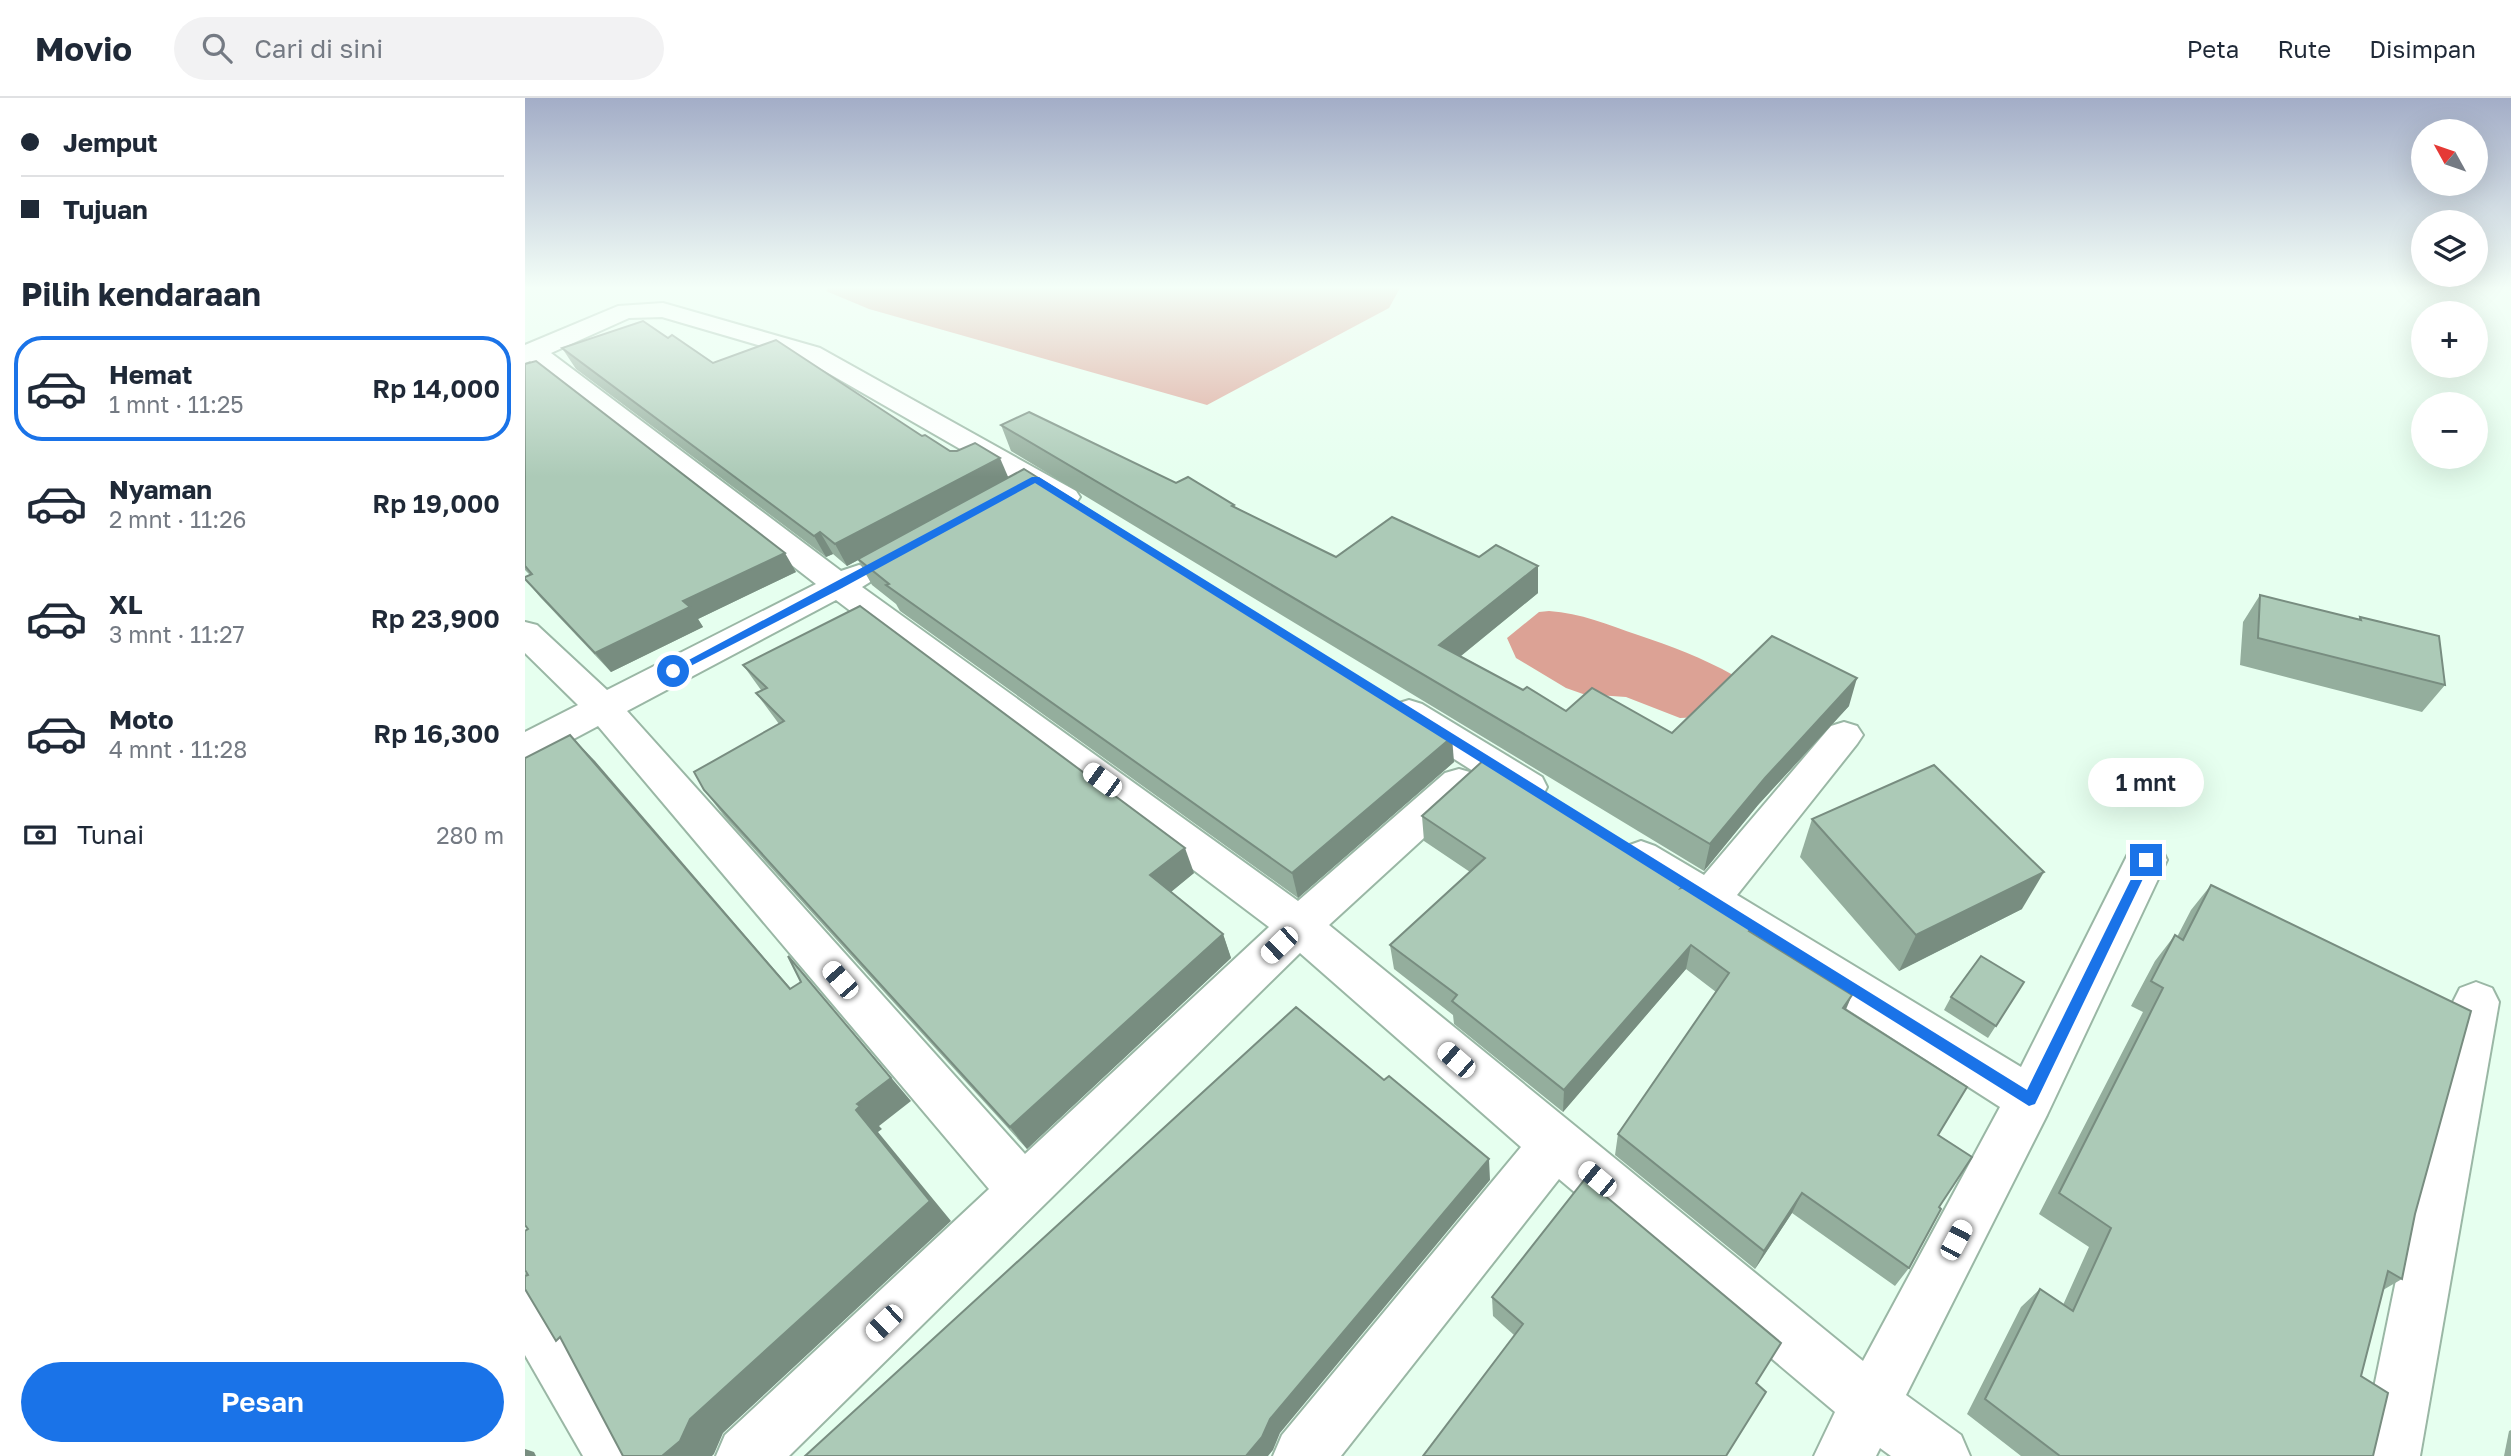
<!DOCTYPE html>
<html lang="id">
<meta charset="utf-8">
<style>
body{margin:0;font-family:"Golos Text",sans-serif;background:#f2f2f3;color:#1f2937;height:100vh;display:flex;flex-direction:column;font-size:26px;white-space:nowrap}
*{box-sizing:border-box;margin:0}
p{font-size:23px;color:#747a83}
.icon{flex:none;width:38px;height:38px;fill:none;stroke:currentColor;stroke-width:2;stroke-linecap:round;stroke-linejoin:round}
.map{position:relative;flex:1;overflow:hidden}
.side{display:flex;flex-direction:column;background:#fff;width:525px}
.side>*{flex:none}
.banner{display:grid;align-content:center;height:154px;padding:0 21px;background:#fff}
.needle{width:46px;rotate:310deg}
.tools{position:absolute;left:1886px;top:21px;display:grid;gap:14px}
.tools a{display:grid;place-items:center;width:77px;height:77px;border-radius:50%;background:#fff;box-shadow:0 7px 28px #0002;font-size:35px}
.end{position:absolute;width:32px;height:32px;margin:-16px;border:9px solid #1a73e8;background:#fff;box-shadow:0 0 0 4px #fff}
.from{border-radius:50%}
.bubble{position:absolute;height:49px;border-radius:24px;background:#fff;box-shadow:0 7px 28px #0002;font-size:23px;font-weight:600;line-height:49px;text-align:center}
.car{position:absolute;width:21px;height:42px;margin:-21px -10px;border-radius:9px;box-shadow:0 0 5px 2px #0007;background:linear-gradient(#fff 24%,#345 0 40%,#fff 0 76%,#345 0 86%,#fff 0)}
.banner b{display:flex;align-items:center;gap:24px;height:66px;font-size:26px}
.banner b+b{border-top:2px solid #e0e1e3}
.banner i{width:18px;height:18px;background:#1f2937}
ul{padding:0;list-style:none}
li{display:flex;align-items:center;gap:21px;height:105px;margin:0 14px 10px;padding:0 7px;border:4px solid transparent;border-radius:28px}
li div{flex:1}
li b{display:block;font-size:26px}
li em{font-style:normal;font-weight:600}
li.on{border-color:#1a73e8}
li>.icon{width:63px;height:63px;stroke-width:1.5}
h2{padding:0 21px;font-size:32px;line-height:84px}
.pay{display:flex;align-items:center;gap:18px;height:77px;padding:0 21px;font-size:26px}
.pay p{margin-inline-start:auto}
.action{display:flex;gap:14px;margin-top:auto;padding:14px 21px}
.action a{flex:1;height:80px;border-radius:42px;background:#1a73e8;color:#fff;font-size:28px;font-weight:600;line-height:80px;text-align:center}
header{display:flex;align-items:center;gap:42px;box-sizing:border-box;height:98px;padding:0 35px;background:#fff;border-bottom:2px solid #e0e1e3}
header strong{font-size:33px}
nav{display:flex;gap:38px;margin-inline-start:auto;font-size:24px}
.search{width:490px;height:63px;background:#f2f2f3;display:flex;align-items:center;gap:18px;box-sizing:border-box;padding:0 24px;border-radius:38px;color:#747a83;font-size:26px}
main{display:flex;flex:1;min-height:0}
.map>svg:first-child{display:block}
.water{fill:#dca295}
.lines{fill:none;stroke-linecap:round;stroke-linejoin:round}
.street-casing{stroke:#9ab7a5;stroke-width:4}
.street{fill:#fff;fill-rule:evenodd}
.wall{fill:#94ae9d}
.shaded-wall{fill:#788d80}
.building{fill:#accab7;stroke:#788d80;stroke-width:2}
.route{fill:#1a73e8}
</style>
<header>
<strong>Movio</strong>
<div class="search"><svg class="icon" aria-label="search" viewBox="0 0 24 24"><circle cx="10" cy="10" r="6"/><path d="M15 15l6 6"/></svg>Cari di sini</div>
<nav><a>Peta</a><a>Rute</a><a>Disimpan</a></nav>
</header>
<main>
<section class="side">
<div class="banner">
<b><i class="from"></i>Jemput</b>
<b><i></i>Tujuan</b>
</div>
<h2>Pilih kendaraan</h2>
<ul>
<li class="on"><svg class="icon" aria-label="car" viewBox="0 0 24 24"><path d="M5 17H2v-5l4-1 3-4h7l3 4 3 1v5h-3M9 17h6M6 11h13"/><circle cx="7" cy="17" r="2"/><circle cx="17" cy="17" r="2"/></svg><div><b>Hemat</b><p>1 mnt · 11:25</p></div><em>Rp 14,000</em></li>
<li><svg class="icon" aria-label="car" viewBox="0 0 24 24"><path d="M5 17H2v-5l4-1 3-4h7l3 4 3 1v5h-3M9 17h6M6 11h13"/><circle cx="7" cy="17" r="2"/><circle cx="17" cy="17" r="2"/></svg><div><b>Nyaman</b><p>2 mnt · 11:26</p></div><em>Rp 19,000</em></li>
<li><svg class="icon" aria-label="car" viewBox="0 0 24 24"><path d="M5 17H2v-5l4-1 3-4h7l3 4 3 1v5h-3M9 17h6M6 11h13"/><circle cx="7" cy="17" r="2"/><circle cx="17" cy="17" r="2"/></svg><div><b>XL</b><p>3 mnt · 11:27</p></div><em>Rp 23,900</em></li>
<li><svg class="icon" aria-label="car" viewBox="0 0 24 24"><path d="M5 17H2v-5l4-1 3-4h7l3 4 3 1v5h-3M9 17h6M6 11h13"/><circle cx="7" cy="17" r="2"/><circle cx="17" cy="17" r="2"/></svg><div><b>Moto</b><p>4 mnt · 11:28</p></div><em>Rp 16,300</em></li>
</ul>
<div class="pay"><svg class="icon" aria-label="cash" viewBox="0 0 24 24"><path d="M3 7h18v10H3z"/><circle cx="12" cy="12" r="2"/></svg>Tunai<p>280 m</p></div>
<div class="action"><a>Pesan</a></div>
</section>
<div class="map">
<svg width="1986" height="1358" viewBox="0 0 1986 1358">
<rect width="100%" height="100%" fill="#e6ffef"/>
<g class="water">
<path d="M305,189H874L875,190L864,210L682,307L344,211L301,193Z"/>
<path d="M1024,513C1056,515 1083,527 1113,537C1146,548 1178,560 1208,577L1177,619L1155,620L1101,599L1058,596L1041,590L991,560L982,540L1014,514Z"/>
</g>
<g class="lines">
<g class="street-casing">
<g id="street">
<path d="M138,205L295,250L551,393L555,399L551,405L540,408L529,405L277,260L137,219L104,220L26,255L316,473L334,467L345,470L350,477L345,484L337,489L773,803L920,675L934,671L948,675L953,685L948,695L804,827L1338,1263L1475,1009L1102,770L1095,759L1102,748L1116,743L1130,748L1179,777L1306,628L1319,624L1332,628L1338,637L1332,646L1212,797L1496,969L1606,750L1621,746L1636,750L1642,762L1522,1017L1381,1297L1436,1337L1445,1358H1366L1355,1350L1351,1358H1289L1310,1314L1034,1081L816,1358H748L757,1337L996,1049L775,855L264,1358H191L200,1337L464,1091L73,628L13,660L0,664V634L53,607L0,555V524L12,527L82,592L291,486L5,263L0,265V247L93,208ZM311,502L744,829L500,1056L102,613Z"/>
<path d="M884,602L897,606L1017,679L1022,689L1017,699L1003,704L989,699L871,624L866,615L871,606Z"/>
<path d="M1951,884L1967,890L1974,904L1895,1358H1835L1928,904L1935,890Z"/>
<path d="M0,1177L19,1185L112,1337L121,1358H58L0,1257Z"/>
</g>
</g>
<use href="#street" class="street"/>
</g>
<g class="wall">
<path d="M37,250L188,265L397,338L425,353L483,380L929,664L773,800L375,513L371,506L347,487L333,462L322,468L308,456L301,459L51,271Z"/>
<path d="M0,266L271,474L173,521L178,529L86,574L15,499L0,481L5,477L0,472Z"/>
<path d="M476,327L651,385L709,407L710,409L811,459L1013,495L936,558L998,592L1041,613L1147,635L1324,608L1233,707L1179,773L486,353Z"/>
<path d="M1735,497L1833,522L1835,519L1920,587L1897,614L1715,567L1718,524Z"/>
<path d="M218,567L669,775L646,794L698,836L706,860L502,1051L200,719L179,692L254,626L231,595L236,592Z"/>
<path d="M897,718L1160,790L1225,833L1321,912L1413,1037L1414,1109L1384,1170L1370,1188L1267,1115L1230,1171L1090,1057L1093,1036L1191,894L1161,871L1038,1014L929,926L928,917L869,871L865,847L945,774L899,743Z"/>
<path d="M1287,721L1497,811L1374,873L1275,759Z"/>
<path d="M1686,787L1890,1116L1877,1181L1858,1192L1836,1278L1848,1358H1496L1442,1316L1496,1209L1515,1191L1538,1207L1564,1149L1514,1116L1618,914L1606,908L1630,863L1650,837L1652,839L1666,812Z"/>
<path d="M1499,884L1463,940L1419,912L1426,899Z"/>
<path d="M967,1199L1231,1285L989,1237L968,1218Z"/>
<path d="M1986,1332V1358H1979L1984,1333Z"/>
</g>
<g class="shaded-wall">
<path d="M475,360L484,381L322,468L310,446Z"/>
<path d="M295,434L308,456L301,459L289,438Z"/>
<path d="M260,455L271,474L173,521L178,529L86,574L70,555L158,503Z"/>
<path d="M1013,468V495L916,574L914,547Z"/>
<path d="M1332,580L1324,608L1233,707L1179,773L1185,746L1240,680Z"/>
<path d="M45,637L70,663L287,915L265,891Z"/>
<path d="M927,639L929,664L773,800L767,775Z"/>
<path d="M660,750L669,775L636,802L625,777Z"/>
<path d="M1519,774L1497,811L1374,873L1391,837Z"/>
<path d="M698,836L706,860L502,1051L485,1029Z"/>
<path d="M1166,847L1161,871L1038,1014L1039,992Z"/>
<path d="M263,858L386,1003L354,1028L357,1031L353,1034L426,1123L198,1335L189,1356L187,1358H137L165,1321L331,1012L332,1006L366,980Z"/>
<path d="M1327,897L1317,921L1318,910Z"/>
<path d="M964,1061L965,1082L755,1335L748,1352L743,1358H721L745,1321Z"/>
<path d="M1277,1095L1267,1115L1230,1171L1239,1153Z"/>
<path d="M0,1351L9,1354L11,1358H0Z"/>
</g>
<g class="building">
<path d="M118,223L143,240L147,237L188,265L251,242L397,338L400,337L425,353H432L450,345L475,360L310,446L295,434L289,438L37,250Z"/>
<path d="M11,263L260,455L158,503L165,509L70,555L0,481V479L7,476L0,468V266Z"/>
<path d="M504,314L651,385L663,379L709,407L707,408L811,459L867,419L954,459L971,447L1013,468L914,547L998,592L1002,589L1041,613L1067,590L1147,635L1247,538L1332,580L1240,680L1185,746L476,327Z"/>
<path d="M499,371L927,639L767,775L361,487L364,486L333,461Z"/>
<path d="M1735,497L1836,522L1835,519L1914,538L1920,587L1733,540Z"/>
<path d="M335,508L660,750L625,777L698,836L485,1029L179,692L169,674L259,623L231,595L242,590L218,567Z"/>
<path d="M45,637L265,891L276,884L263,858L366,980L332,1006L335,1008L331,1012L405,1103L165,1321L155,1343L137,1358H98L35,1239L31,1243L0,1191V1178L3,1177L0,1172V1133L3,1131L0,1127V660Z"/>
<path d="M961,660L1161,784L1156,790L1159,789L1226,831L1224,833L1327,897L1318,910L1442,989L1413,1037L1447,1059L1414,1109L1416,1111L1384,1170L1277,1095L1239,1153L1093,1036L1204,875L1166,847L1039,992L927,903L932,897L865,847L960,760L897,718Z"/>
<path d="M1409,667L1519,774L1391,837L1287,721Z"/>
<path d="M1686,787L1946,913L1890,1116L1877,1181L1863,1173L1836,1278L1863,1295L1848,1358H1535L1460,1301L1515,1191L1548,1213L1586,1130L1534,1095L1638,890L1626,883L1650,837L1658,842Z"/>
<path d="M1456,858L1499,884L1471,928L1426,899Z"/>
<path d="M771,909L859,982L864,978L964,1061L745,1321L737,1339L721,1358H280Z"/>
<path d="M1060,1081L1256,1245L1231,1285L1241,1294L1201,1358H898L998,1226L967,1199Z"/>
</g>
<linearGradient id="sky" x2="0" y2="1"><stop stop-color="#a3adc7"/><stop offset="0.5" stop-color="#f4fff8"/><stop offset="1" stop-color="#f4fff8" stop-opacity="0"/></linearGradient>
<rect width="1986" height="379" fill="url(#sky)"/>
<path class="route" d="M507,379H514L1502,992L1617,759L1621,757L1627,762L1510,1006L1504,1008L510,385L317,490L152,575L143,573Z"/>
</svg>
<div class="tools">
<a><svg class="needle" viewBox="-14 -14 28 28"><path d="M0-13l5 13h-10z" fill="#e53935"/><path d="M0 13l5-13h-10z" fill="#747a83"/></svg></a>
<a><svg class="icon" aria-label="layers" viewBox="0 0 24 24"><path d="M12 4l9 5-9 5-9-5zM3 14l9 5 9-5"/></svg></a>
<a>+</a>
<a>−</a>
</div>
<i class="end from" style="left:148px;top:573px"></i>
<i class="end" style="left:1621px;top:762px"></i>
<div class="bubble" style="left:1563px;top:660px;width:116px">1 mnt</div>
<i class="car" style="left:577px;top:682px;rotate:306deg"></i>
<i class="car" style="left:754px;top:847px;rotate:226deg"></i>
<i class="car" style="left:315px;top:882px;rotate:319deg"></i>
<i class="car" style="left:931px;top:962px;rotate:311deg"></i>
<i class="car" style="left:1072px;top:1081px;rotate:310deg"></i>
<i class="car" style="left:1431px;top:1142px;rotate:28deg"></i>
<i class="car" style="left:359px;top:1225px;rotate:226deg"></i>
</div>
</main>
